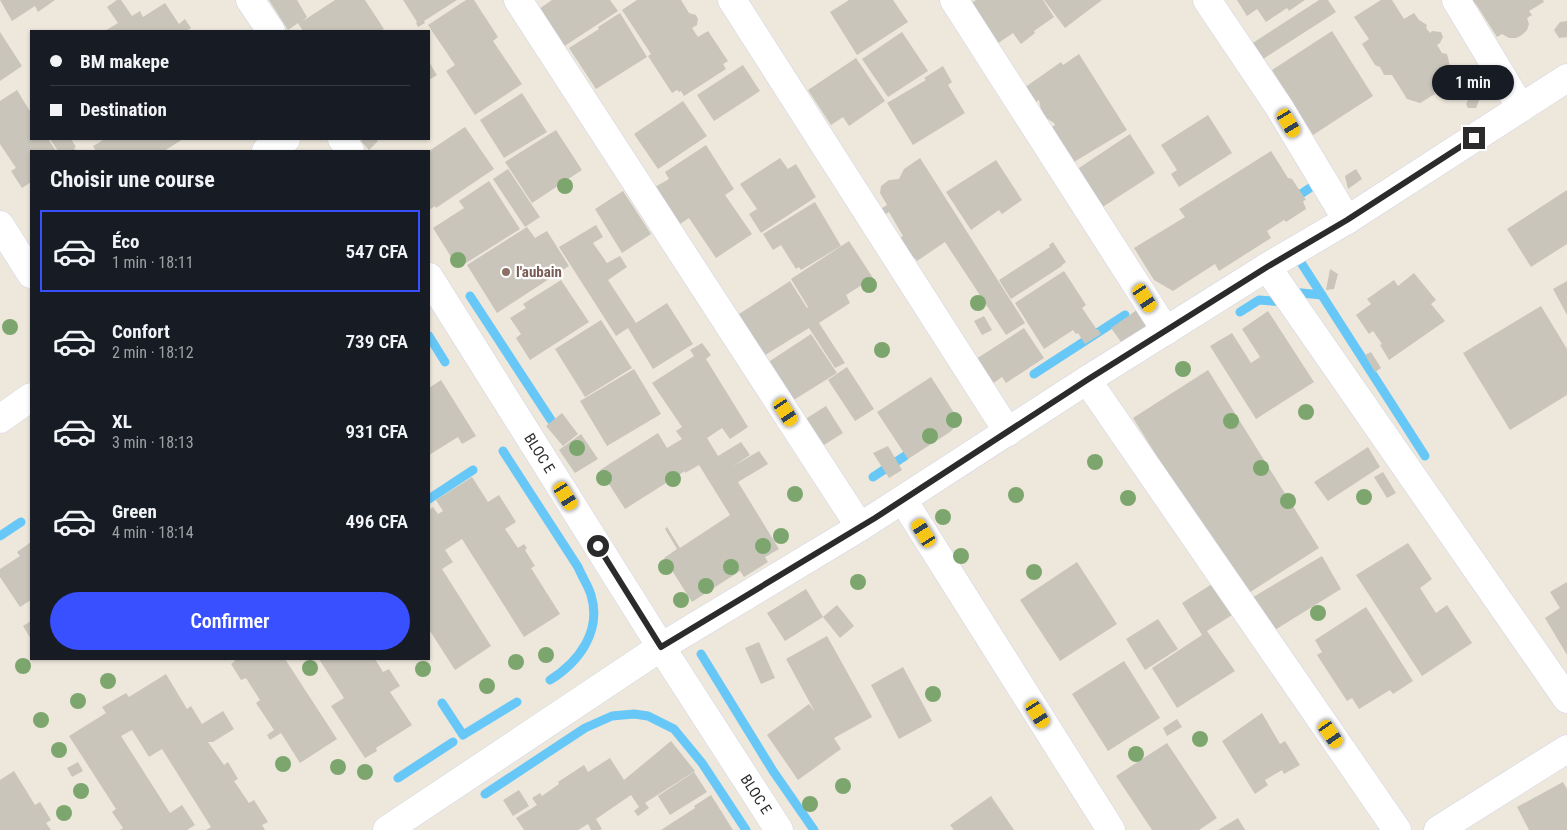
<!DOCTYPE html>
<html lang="fr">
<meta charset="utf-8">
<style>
body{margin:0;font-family:"Roboto Condensed",sans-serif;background:#20242c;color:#f1f3f6;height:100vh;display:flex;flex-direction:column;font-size:19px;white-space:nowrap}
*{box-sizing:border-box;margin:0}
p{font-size:16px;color:#9ea1a6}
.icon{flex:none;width:28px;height:28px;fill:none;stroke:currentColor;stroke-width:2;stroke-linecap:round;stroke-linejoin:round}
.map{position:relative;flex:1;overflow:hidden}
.side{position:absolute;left:30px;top:150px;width:400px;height:510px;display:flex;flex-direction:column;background:#171b24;border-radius:0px;box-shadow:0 1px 4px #0004}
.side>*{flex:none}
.banner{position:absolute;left:30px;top:30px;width:400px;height:110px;border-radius:0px;box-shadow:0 1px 4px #0004;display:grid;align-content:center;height:110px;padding:0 20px;background:#171b24}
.end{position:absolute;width:22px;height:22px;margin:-11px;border:6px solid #2b2b2b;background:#fff;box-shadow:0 0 0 2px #fff}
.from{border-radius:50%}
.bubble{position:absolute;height:35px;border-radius:18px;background:#171b24;box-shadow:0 1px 4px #0004;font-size:16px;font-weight:600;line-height:35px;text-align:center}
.car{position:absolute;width:15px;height:30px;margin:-15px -8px;border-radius:6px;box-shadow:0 0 4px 1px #0007;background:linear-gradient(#f5c518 24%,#345 0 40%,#f5c518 0 76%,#345 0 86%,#f5c518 0)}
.banner b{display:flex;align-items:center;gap:18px;height:48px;font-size:19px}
.banner b+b{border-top:1px solid #363941}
.banner i{width:12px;height:12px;background:#f1f3f6}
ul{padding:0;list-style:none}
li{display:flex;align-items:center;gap:15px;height:82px;margin:0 10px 8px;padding:0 10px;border:2px solid transparent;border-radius:0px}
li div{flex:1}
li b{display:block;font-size:19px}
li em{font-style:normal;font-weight:600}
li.active{border-color:#3850ff}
li>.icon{width:45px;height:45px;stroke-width:1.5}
h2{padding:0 20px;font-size:22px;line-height:60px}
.cta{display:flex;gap:10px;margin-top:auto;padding:10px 20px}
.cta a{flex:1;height:58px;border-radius:30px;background:#3850ff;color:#fff;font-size:20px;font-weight:600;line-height:58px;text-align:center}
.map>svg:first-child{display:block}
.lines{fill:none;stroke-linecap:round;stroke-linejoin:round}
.stream{stroke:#67c8f8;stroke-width:9}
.building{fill:#c9c5bb}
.street-casing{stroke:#d1d4e5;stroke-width:29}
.secondary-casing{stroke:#d1d4e5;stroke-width:29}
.street{stroke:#fff;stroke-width:28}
.secondary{stroke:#fff;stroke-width:28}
.tree{fill:#7da56e}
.route{stroke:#2b2b2b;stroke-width:6}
.education-dot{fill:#8d6e63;stroke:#fff;stroke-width:2}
.labels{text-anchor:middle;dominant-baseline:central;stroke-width:4.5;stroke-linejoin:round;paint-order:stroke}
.education-label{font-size:15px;font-weight:bold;fill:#785e54;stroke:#fff;text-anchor:start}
.street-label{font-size:15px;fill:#2b2b2b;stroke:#fff}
</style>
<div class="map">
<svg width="1567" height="830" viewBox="0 0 1567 830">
<rect width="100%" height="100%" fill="#eee7dc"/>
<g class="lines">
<g class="stream">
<path d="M1293,199L1310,188"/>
<path d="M1300,261L1425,456"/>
<path d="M1291,292L1322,295"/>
<path d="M470,296L551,420"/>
<path d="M1240,312L1259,300L1284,302"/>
<path d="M429,336L445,362"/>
<path d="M1034,374L1125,315"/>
<path d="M503,451L578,567C582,577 588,585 591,595C602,631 579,662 550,680"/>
<path d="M873,477L905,456"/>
<path d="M429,499L473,470"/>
<path d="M0,536L21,522"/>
<path d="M701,654L773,771L814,830"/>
<path d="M442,703L463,735L517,702"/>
<path d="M398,778L453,742"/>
<path d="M485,794L585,728L612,716L634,714L648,716L674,729L702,763L746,830"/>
</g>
</g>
<g class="building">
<path d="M0,0H55L38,12L35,6L12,21Z"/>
<path d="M117,0H121L132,16L140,11L143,17L165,3L179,24L185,19L191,28L186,31H105L118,23L107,7Z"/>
<path d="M269,0H297L307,17L303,21L335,0H365L384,29L380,31H303L298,23L288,30Z"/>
<path d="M403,0H457L424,21L425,23L418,27L416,23L417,22Z"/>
<path d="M466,0H474L498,37L493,41L522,84L475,115L446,71L455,65L428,25Z"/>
<path d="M552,0H610L618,11L563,47L539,9Z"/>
<path d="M637,0H681L689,13L696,15L698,19L697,25L692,28L698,37L708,31L728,61L723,64L726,69L684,96L681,91L679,92L677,90L672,93L648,56L651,54L622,10Z"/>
<path d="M849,0H893L908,22L857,55L830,12Z"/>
<path d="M976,0H1043L1054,17L1034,31L1035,33L1021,44L1013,33L994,46L968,5Z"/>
<path d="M1044,0H1102L1065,28Z"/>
<path d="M1237,0H1305L1289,11L1287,8L1266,22L1257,9L1247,16Z"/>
<path d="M1319,0H1328L1336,12L1252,66L1242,50Z"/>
<path d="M1381,0H1392L1404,19L1414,13L1419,20L1427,25L1426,28L1430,33L1432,31L1441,32L1443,37L1440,43L1437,45L1442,53L1447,54L1450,66L1452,69L1451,72L1448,74L1447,79L1450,82L1446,88L1439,87V90L1434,92L1435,94L1420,103L1407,99L1392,75H1384L1380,67L1375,65L1362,44L1369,39L1354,17Z"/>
<path d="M1470,0H1543L1544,2L1529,11L1532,15L1527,18L1529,24L1527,30L1522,35L1516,38H1509L1502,34L1497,37L1476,4L1475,8Z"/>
<path d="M620,13L647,57L596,89L569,48L599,29L598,27Z"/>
<path d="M1567,21V37L1559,38L1554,30L1560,22Z"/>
<path d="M1332,31L1373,96L1313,135L1272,70Z"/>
<path d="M0,32L22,66L0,81Z"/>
<path d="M902,32L928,71L888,97L862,59Z"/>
<path d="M1079,54L1127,130L1074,162L1052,127L1055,125L1054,123L1045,117L1033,116L1041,110L1039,100L1034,103L1024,88L1061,62L1063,65Z"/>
<path d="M856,58L885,101L849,126L843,117L831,125L808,90Z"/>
<path d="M429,62L437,75L429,80Z"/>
<path d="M743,65L760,91L714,121L697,95Z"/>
<path d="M943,66L952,82L948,85L965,113L913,145L887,103L926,80L924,78Z"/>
<path d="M1480,80L1482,86L1480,97L1475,95L1472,90L1473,83Z"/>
<path d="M17,90L31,113V139H48L56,151H31V182L22,188L11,171L16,168L0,144V101Z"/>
<path d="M522,93L547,132L504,158L480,120Z"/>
<path d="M1476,96L1479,101L1476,108H1468L1466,104L1469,98Z"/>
<path d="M683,101L707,136L658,169L634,134Z"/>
<path d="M1208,115L1232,153L1179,187L1171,174L1177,170L1161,145Z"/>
<path d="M465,127L494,169L436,208L435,206L429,210V151Z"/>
<path d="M556,130L582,170L532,203L505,162Z"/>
<path d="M1130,134L1155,173L1098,210L1073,172Z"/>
<path d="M50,139H71L76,147L74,148L76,151H58Z"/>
<path d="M105,139H183L164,151H96L93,146Z"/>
<path d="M364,139H376L378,141L369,150L361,141Z"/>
<path d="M706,145L734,189L725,195L752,234L716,258L689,218L680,224L666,202H659L655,187L669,179L665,172Z"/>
<path d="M1271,151L1288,178L1292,179L1306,200L1303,201L1306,209L1286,222L1284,220L1267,231L1271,238L1219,271L1215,264L1173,291L1154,280L1134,248L1185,217L1179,209Z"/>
<path d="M780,158L788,169L796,164L816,197L761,233L749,214L757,209L740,184Z"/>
<path d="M920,158L1025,323L1006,335L945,242L917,261L915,258L907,264L893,243L903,236L889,212L881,217L877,211L887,205L880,193L881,186L889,180L899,179L904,169Z"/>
<path d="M996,160L1022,200L1002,214L999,210L971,230L946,192Z"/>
<path d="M508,169L540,217L525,227L493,179Z"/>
<path d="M1356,169L1362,179L1348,189L1345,176Z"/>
<path d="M489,181L520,229L458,268L433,228L464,208L459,201Z"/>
<path d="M1567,190V244L1531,267L1507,229Z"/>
<path d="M623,191L651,234L622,253L595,209Z"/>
<path d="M815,202L841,246L801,270L799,267L796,269L781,245L773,250L763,234Z"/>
<path d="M596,225L603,237L593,243L607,263L620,256L627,267L608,280L636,323L667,303L693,344L653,369L628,328L616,336L559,247Z"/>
<path d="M527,227L535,238L547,231L569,266L497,313L467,265Z"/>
<path d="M849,241L873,278L846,295L850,303L819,323L845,363L835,368L809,328L762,357L736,316L790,281L807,308L808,307L791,279Z"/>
<path d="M1053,242L1066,262L1062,265V266L1011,299L999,280L1050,247L1049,245Z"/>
<path d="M1330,269L1338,274L1334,289L1326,290Z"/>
<path d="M1064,271L1086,305L1082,308L1097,330L1098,329L1101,334L1085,344L1078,333L1076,334L1073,330L1044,349L1015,303Z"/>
<path d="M1414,273L1436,300L1431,304L1445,321L1389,360L1380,345L1382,344L1373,331L1369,334L1356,315L1371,304L1367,299L1394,280L1398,286Z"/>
<path d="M561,280L589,322L530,360L516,338L521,334L510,318L526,308L523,304Z"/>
<path d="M1567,281V315L1553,289Z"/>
<path d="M1144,305L1161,330L1129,353L1111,328Z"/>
<path d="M1541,306L1567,349V395L1510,430L1463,353Z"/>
<path d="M1268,311L1314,382L1256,419L1210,346L1232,333L1251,363L1260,357L1242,329Z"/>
<path d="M984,316L992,330L982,335L974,321Z"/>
<path d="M601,320L632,368L585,397L555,349Z"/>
<path d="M1024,328L1044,358L1006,383L1002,377L992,384L976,359Z"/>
<path d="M811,334L837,373L792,401L767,363Z"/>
<path d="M702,343L711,355L706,359L748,427L730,439L722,428L707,438L718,456L741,442L750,455L732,467L759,451L768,464L738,482L779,549L765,557L768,562L744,577L740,571L692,602L664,558L677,549L665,529L667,527L680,548L730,515L699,465L685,473V471L625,509L600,470L658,433L667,448L682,439L676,431L682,427L652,383L694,356L690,350Z"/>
<path d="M1371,352L1381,368L1375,372L1365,355Z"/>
<path d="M847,367L874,409L855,421L828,380Z"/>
<path d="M634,369L661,414L607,446L580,401Z"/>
<path d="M1208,370L1319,548L1244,596L1133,418Z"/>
<path d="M931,377L960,422L950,432L908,459L877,412Z"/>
<path d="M441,380L476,436L462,444L458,437L429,455V388Z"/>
<path d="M826,406L843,433L816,450L799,423Z"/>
<path d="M562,413L578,434L563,446L546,426Z"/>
<path d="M581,434L598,459L575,473L559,450Z"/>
<path d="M888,446L902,470L889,478L873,453Z"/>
<path d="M1368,447L1380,467L1328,501L1314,482Z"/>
<path d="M1383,472L1396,493L1387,498L1374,477Z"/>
<path d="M472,477L488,502L499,495L516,522L505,529L518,548L524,544L527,548L525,550L535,566L531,568L560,614L524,637L462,539L445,550L453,562L442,569L491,646L455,670L430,631L429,632V510L433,507L438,514L443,511L436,500Z"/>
<path d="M31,542V600L20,607L0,577V569L20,556L17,552Z"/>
<path d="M1408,543L1432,579L1420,588L1436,613L1447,605L1472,643L1422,676L1356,575Z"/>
<path d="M1322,556L1341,589L1270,633L1250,599Z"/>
<path d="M1077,562L1117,624L1060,661L1020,600Z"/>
<path d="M1567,582V655L1545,618L1560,608L1550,592Z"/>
<path d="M1212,584L1232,615L1207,631L1235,671L1177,708L1152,668L1202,635L1182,603Z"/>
<path d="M806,589L823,617L785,641L767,613Z"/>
<path d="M837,605L854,626L840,638L823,617Z"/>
<path d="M1366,607L1413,681L1393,694L1390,690L1359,709L1352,698L1347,701L1317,655L1322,652L1315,640Z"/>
<path d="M1158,619L1178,649L1145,670L1126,639Z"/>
<path d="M31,621V639L23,626Z"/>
<path d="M827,636L872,717L834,738L841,749L798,780L767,735L809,704L815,712L786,659Z"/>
<path d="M759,642L775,678L761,684L745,648Z"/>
<path d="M234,659H285L337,739L300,763L281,733L270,740L267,735L274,730L256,703L260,700L246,678L241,680L231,664L235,661Z"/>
<path d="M319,659H375L383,672L389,669L400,686L390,692L412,725L376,748L377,751L365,758L331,706L344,698Z"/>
<path d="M1124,661L1160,718L1108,751L1072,694Z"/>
<path d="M903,667L932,721L899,739L871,685Z"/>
<path d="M166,674L187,709L191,706L202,724L223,711L234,729L213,742H208L224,765L228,762L238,779L234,781L249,803L254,800L268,822L262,825L265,830H206L211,827L162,749L149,757L132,730L121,736L170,813L182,805L195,825L187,830H120L123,828L112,812L116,809L69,736L106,713L102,707L126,693L129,697Z"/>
<path d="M1262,713L1280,744L1285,741L1300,765L1284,774L1282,770L1265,780L1268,785L1255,794L1222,741Z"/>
<path d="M1177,719L1182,727L1167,736L1163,728Z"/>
<path d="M671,741L695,771L645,803L649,808L638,816L634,811L639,807L631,795L596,819L602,829L600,830H591L588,824L578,830H524L516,818L537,805L532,798L540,793L542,796L559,784L558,782L584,765L588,772L610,758L624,780Z"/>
<path d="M1167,743L1217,818L1199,830H1152L1116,776Z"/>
<path d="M78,762L83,771L72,777L67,768Z"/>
<path d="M14,771L35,805L40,802L51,820L46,823L51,830H0V780Z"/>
<path d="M694,772L707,792L670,815L658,796Z"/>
<path d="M1563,782L1567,789V830H1529L1517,807Z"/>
<path d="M519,790L529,806L513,816L503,800Z"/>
<path d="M711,795L733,830H661L695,808L694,806Z"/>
<path d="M991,796L1014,830H954L950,825Z"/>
<path d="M1238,818L1245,830H1218Z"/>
</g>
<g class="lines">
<g class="street-casing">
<g id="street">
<path d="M250,0L271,31"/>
<path d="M518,0L860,527"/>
<path d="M732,0L1008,432"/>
<path d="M954,0L1166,331"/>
<path d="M1207,0L1279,107L1347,220"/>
<path d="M1456,0L1521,108"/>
<path d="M342,139L350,151"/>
<path d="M266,151L286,139"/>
<path d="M0,225L31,274"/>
<path d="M1267,267L1567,699"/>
<path id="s1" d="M429,277L661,647L779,830"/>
<path d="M1087,380L1397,830"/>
<path d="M0,419L31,397"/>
<path d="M903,500L1111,830"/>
<path d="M1438,830L1567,749"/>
</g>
</g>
<g class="secondary-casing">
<path id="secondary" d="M387,830L661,647L860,527L1087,380L1267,267L1347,220L1567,78"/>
</g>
<use href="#street" class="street"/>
<use href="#secondary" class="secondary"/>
</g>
<g class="tree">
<circle cx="565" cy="186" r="8"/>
<circle cx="458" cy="260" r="8"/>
<circle cx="869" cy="285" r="8"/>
<circle cx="978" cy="303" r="8"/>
<circle cx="10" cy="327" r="8"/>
<circle cx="882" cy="350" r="8"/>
<circle cx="1183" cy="369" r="8"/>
<circle cx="1306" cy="412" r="8"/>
<circle cx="954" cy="420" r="8"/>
<circle cx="1231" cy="421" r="8"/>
<circle cx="930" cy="436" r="8"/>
<circle cx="577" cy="448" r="8"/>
<circle cx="1095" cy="462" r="8"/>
<circle cx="1261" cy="468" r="8"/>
<circle cx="604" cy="478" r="8"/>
<circle cx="673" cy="479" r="8"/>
<circle cx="795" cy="494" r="8"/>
<circle cx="1016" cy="495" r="8"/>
<circle cx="1364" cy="497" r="8"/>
<circle cx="1128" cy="498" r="8"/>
<circle cx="1288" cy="501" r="8"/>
<circle cx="943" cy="517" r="8"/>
<circle cx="781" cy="536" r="8"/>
<circle cx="763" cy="546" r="8"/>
<circle cx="961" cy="556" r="8"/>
<circle cx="666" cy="567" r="8"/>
<circle cx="731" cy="567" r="8"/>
<circle cx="1034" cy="572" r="8"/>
<circle cx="858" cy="582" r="8"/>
<circle cx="706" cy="586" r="8"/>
<circle cx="681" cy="600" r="8"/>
<circle cx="1318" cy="613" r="8"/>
<circle cx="546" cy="655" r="8"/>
<circle cx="516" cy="662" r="8"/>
<circle cx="23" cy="666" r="8"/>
<circle cx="310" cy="668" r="8"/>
<circle cx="423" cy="669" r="8"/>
<circle cx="108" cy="681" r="8"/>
<circle cx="487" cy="686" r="8"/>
<circle cx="933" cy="694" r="8"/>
<circle cx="78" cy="701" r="8"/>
<circle cx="41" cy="720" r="8"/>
<circle cx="1200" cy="739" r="8"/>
<circle cx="59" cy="750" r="8"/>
<circle cx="1136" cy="754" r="8"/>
<circle cx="283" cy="764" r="8"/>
<circle cx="338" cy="767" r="8"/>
<circle cx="365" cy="772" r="8"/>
<circle cx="843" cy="786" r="8"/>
<circle cx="81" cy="791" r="8"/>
<circle cx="810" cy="804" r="8"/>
<circle cx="64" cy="813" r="8"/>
</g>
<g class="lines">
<path class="route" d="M598,546L661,647L875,518L1087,380L1267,267L1347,220L1474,138"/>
</g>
<circle class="education-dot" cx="506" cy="272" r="5"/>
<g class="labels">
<g class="education-label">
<text x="516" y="272">l'aubain</text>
</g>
<g class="street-label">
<text stroke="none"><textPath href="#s1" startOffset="208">BLOC E</textPath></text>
<text stroke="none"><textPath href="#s1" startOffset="612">BLOC E</textPath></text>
</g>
</g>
</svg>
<i class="end from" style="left:598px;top:546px"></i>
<i class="end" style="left:1474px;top:138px"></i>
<div class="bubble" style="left:1432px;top:65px;width:82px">1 min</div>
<i class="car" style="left:1289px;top:123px;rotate:149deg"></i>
<i class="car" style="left:1145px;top:298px;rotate:147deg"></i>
<i class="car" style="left:786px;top:412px;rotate:147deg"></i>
<i class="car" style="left:566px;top:496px;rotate:148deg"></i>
<i class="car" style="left:924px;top:533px;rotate:328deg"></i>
<i class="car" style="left:1038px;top:714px;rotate:148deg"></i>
<i class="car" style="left:1331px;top:734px;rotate:145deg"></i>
<div class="banner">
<b><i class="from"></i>BM makepe</b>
<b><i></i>Destination</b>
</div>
<section class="side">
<h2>Choisir une course</h2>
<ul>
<li class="active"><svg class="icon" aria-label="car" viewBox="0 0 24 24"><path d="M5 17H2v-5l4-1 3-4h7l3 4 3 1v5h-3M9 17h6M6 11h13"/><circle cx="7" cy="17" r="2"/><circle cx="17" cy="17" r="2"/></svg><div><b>Éco</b><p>1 min · 18:11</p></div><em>547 CFA</em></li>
<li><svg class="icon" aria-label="car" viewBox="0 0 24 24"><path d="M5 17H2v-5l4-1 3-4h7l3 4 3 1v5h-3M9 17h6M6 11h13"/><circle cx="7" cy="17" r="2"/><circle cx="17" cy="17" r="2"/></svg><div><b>Confort</b><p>2 min · 18:12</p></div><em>739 CFA</em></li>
<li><svg class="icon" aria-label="car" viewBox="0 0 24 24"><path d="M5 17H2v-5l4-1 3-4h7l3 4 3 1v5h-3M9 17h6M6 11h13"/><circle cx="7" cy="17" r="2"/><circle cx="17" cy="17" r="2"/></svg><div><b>XL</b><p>3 min · 18:13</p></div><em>931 CFA</em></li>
<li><svg class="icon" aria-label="car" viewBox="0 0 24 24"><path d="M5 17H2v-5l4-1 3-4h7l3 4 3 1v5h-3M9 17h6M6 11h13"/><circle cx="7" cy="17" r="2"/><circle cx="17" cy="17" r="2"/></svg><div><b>Green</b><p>4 min · 18:14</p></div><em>496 CFA</em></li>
</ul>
<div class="cta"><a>Confirmer</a></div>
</section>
</div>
